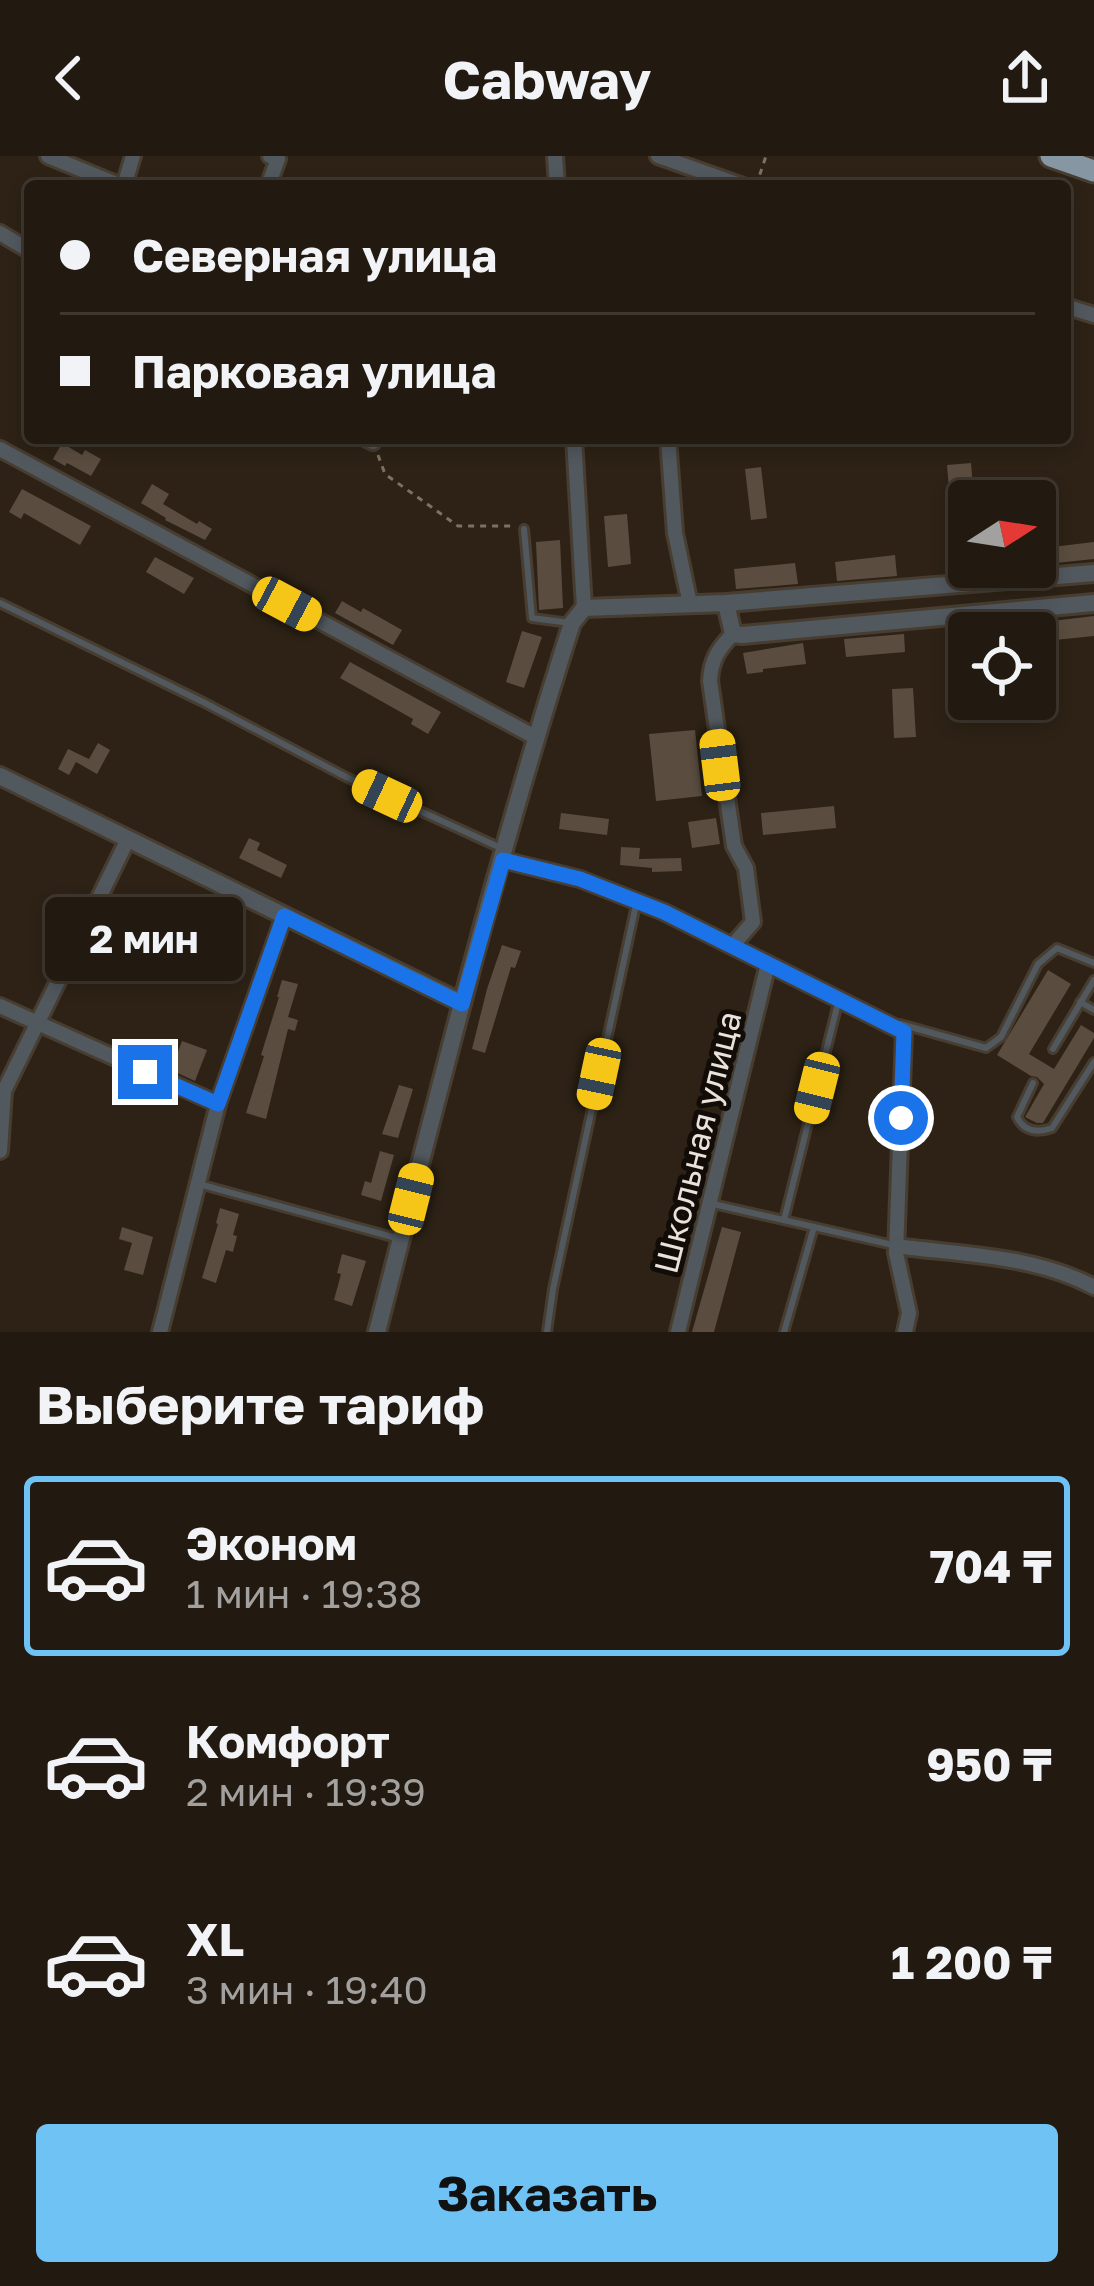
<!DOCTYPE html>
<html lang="ru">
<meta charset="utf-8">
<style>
body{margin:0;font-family:"Golos Text",sans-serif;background:#2a2319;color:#f1f3f6;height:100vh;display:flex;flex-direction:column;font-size:45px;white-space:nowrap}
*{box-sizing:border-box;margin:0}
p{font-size:39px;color:#a2a19f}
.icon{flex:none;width:66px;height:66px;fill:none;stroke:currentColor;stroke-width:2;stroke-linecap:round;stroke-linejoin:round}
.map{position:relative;height:1176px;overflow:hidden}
.drawer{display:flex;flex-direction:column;background:#221a10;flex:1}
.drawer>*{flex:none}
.guide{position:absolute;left:24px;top:24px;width:1047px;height:264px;border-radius:12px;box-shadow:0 6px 18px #0003,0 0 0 3px #3f3830;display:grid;align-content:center;height:264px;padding:0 36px;background:#221a10}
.needle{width:78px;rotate:78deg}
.buttons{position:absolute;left:948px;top:324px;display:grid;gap:24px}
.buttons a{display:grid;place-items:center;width:108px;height:108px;border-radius:12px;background:#221a10;box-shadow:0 6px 18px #0003,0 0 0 3px #3f3830;font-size:60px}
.end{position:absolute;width:54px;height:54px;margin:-27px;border:15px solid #1a73e8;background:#fff;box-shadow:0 0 0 6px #fff}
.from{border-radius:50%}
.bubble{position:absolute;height:84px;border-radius:12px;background:#221a10;box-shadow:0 6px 18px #0003,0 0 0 3px #3f3830;font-size:39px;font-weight:700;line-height:84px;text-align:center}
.car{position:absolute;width:36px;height:72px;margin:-36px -18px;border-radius:15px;box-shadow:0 0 9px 3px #0007;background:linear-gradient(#f5c518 24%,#345 0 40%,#f5c518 0 76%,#345 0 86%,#f5c518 0)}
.guide b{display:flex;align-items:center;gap:42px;height:114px;font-size:45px}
.guide b+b{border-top:3px solid #3f3830}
.guide i{width:30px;height:30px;background:#f1f3f6}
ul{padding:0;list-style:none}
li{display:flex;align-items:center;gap:36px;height:180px;margin:0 24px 18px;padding:0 12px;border:6px solid transparent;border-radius:12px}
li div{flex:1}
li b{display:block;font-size:45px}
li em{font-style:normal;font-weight:700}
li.active{border-color:#6fc2f4}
li>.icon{width:108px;height:108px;stroke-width:1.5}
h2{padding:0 36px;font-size:54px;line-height:144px}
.action{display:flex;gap:24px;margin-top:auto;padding:24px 36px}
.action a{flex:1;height:138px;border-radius:12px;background:#6fc2f4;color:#111;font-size:48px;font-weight:700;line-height:138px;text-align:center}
header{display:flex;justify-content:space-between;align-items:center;height:156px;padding:0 36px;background:#221a10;font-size:54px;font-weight:700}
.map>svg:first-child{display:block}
.building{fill:#5a4d3f}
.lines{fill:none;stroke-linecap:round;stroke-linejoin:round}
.service-casing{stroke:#473d31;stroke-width:12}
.minor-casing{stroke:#473d31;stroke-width:20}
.tertiary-casing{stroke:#473d31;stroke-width:22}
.trunk-casing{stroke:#473d31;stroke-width:27}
.path{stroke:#7b7166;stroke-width:3;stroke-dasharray:6 6;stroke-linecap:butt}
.service{stroke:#51585e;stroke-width:6}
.minor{stroke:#51585e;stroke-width:14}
.tertiary{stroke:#51585e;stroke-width:16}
.trunk{stroke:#8696a2;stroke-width:21}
.route{stroke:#1a73e8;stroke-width:15}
.labels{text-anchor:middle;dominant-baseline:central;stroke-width:10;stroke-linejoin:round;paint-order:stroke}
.street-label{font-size:33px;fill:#eae2da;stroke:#110c07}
</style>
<header><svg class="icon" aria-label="back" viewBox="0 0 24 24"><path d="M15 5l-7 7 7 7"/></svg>Cabway<svg class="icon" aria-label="share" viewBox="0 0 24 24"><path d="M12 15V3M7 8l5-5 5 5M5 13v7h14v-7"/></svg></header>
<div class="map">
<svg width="1094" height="1176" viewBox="0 0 1094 1176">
<rect width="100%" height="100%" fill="#2d2215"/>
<g class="building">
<path d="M62,287L82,299L85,294L101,303L91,320L67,307L65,310L53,303Z"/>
<path d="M971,307L974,343L950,345L947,309Z"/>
<path d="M761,311L767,362L751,364L745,313Z"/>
<path d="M152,328L169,338L163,348L197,368L199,365L212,373L205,384L165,364L166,362L141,347Z"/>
<path d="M22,333L91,370L80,389L24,357L21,363L9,356Z"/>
<path d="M627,358L631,408L608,411L604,360Z"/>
<path d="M560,384L563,452L539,454L536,386Z"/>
<path d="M1094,386V403L1037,409L1035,393Z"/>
<path d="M895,399L897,420L837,425L835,406Z"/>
<path d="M155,401L194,422L184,438L146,416Z"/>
<path d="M795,407L798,428L736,433L734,413Z"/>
<path d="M342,445L361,456L363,452L402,474L393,489L335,457Z"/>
<path d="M1094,460V480L1045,485L1043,466Z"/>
<path d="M522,475L542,481L524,532L506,526Z"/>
<path d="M904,478L905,496L846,501L844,483Z"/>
<path d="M803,487L806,508L763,513V516L747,518L743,497Z"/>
<path d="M350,506L441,556L428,578L411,568L413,563L340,522Z"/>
<path d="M913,532L916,581L894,582L892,533Z"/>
<path d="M695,574L702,640L656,645L649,578Z"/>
<path d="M98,587L110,594L97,618L76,606L69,619L58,613L68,593L89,603Z"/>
<path d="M834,650L836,672L763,679L761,657Z"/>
<path d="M561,657L609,663L607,679L559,673Z"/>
<path d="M716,662L720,688L692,692L688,666Z"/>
<path d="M249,682L260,687L257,694L287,709L281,722L239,702Z"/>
<path d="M621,691L640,692L639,703L681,702L682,715L652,716V712L620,709Z"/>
<path d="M502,789L521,795L515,812L511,811L485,897L472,893L487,833Z"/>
<path d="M1048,814L1071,828L1029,898L1054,913L1081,869L1094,877V882L1043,967H1037L1025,961L1044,928L1037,921L1031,920L997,899Z"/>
<path d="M282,824L298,828L288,861L298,864L295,875L288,873L266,963L246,957L264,900L261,899L279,841H277Z"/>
<path d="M182,885L207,894L195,925L171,914Z"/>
<path d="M399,929L413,933L398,982L382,978Z"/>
<path d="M380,995L394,999L381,1045L361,1039L365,1025L371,1027Z"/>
<path d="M220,1052L239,1058L233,1079L237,1080L233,1096L226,1094L216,1127L202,1122L218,1068L216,1067Z"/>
<path d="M122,1071L153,1081L143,1119L124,1114L132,1087L119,1083Z"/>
<path d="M722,1071L741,1076L714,1176H692Z"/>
<path d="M342,1098L366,1105L352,1150L334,1144L341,1118L337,1117Z"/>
</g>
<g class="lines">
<g class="service-casing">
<g id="service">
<path d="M524,373L532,462L570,467"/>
<path d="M0,447L203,546L348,622L503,693"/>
<path d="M1080,846L1094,854"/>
<path d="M900,868L986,892L1001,881L1038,808L1057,792L1094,807"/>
<path d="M1053,893L1094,824"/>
<path d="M1033,927L1017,961C1024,976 1038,977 1052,972L1094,906"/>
<path d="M199,1028L400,1083"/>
<path d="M713,1048L893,1089"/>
<path d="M784,1064L838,847"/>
<path d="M547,1176L553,1133L636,749"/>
<path d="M784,1176L814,1071"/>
</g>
</g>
<g class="minor-casing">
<g id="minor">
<path d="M48,0L121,30"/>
<path d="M555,0L557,30"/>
<path d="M658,0L743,30"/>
<path d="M124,30L133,0"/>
<path d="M268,30L278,3L270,0"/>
<path d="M0,77L30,95"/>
<path d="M1065,150L1094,159"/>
<path d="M365,282L373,286"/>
<path d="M574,282L584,452"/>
<path d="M668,282L675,377L690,448"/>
<path d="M0,293L535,581"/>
<path d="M503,704L580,723L664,756L904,876L896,1097L909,1157L905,1176"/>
<path d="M732,790L753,766L746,712L734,690L710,525C711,504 718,493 733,478"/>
<path d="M0,850L218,948"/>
<path d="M0,995L4,935L128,683"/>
<path d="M896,1090C963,1099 1034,1099 1094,1131"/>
<path d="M160,1176L218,948L284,760"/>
<path d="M678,1176L768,808"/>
</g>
</g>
<g class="tertiary-casing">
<g id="tertiary">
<path d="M726,447L733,478L742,479L1094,447"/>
<path d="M0,620L462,847"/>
<path d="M377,1176C438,939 497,700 572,467L584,452L726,447L1094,417"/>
</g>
</g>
<g class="trunk-casing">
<path id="trunk" d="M1051,0L1094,15"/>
</g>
<g class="path">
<path d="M756,30L766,0"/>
<path d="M378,299L385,318L458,370H513"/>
</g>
<use href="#service" class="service"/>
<use href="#minor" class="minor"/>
<use href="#tertiary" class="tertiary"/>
<use href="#trunk" class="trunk"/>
</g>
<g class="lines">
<path class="route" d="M145,916L218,948L284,760L462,848L503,704L580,723L664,756L904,876L901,962"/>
</g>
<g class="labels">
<g class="street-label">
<text transform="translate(697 986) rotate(-76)">Школьная улица</text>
</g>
</g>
</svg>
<div class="buttons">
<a><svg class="needle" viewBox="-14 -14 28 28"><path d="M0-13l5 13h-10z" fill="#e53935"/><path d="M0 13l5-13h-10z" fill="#a2a19f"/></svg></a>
<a><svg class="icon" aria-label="locate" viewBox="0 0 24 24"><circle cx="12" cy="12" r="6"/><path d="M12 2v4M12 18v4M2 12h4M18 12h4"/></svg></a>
</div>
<i class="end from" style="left:901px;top:962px"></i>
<i class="end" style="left:145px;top:916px"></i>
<div class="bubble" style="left:45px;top:741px;width:198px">2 мин</div>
<i class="car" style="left:287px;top:448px;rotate:118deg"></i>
<i class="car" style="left:720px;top:609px;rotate:353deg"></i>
<i class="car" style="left:387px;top:640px;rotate:295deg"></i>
<i class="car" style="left:599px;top:918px;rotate:192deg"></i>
<i class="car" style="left:817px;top:932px;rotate:194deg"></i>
<i class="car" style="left:411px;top:1043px;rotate:14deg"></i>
<div class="guide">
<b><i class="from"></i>Северная улица</b>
<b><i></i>Парковая улица</b>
</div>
</div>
<section class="drawer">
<h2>Выберите тариф</h2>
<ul>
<li class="active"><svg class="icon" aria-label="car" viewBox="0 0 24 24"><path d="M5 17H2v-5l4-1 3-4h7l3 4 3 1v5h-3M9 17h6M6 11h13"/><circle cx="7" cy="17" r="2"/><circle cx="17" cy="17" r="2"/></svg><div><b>Эконом</b><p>1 мин · 19:38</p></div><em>704 ₸</em></li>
<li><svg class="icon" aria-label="car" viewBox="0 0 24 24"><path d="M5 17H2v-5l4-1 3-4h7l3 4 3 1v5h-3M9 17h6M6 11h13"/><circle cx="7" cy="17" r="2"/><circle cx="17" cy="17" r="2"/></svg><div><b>Комфорт</b><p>2 мин · 19:39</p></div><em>950 ₸</em></li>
<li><svg class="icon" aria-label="car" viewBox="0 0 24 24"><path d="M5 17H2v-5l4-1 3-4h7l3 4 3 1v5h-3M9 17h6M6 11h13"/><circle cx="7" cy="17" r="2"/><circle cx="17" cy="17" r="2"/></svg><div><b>XL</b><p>3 мин · 19:40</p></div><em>1 200 ₸</em></li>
</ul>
<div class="action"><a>Заказать</a></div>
</section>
